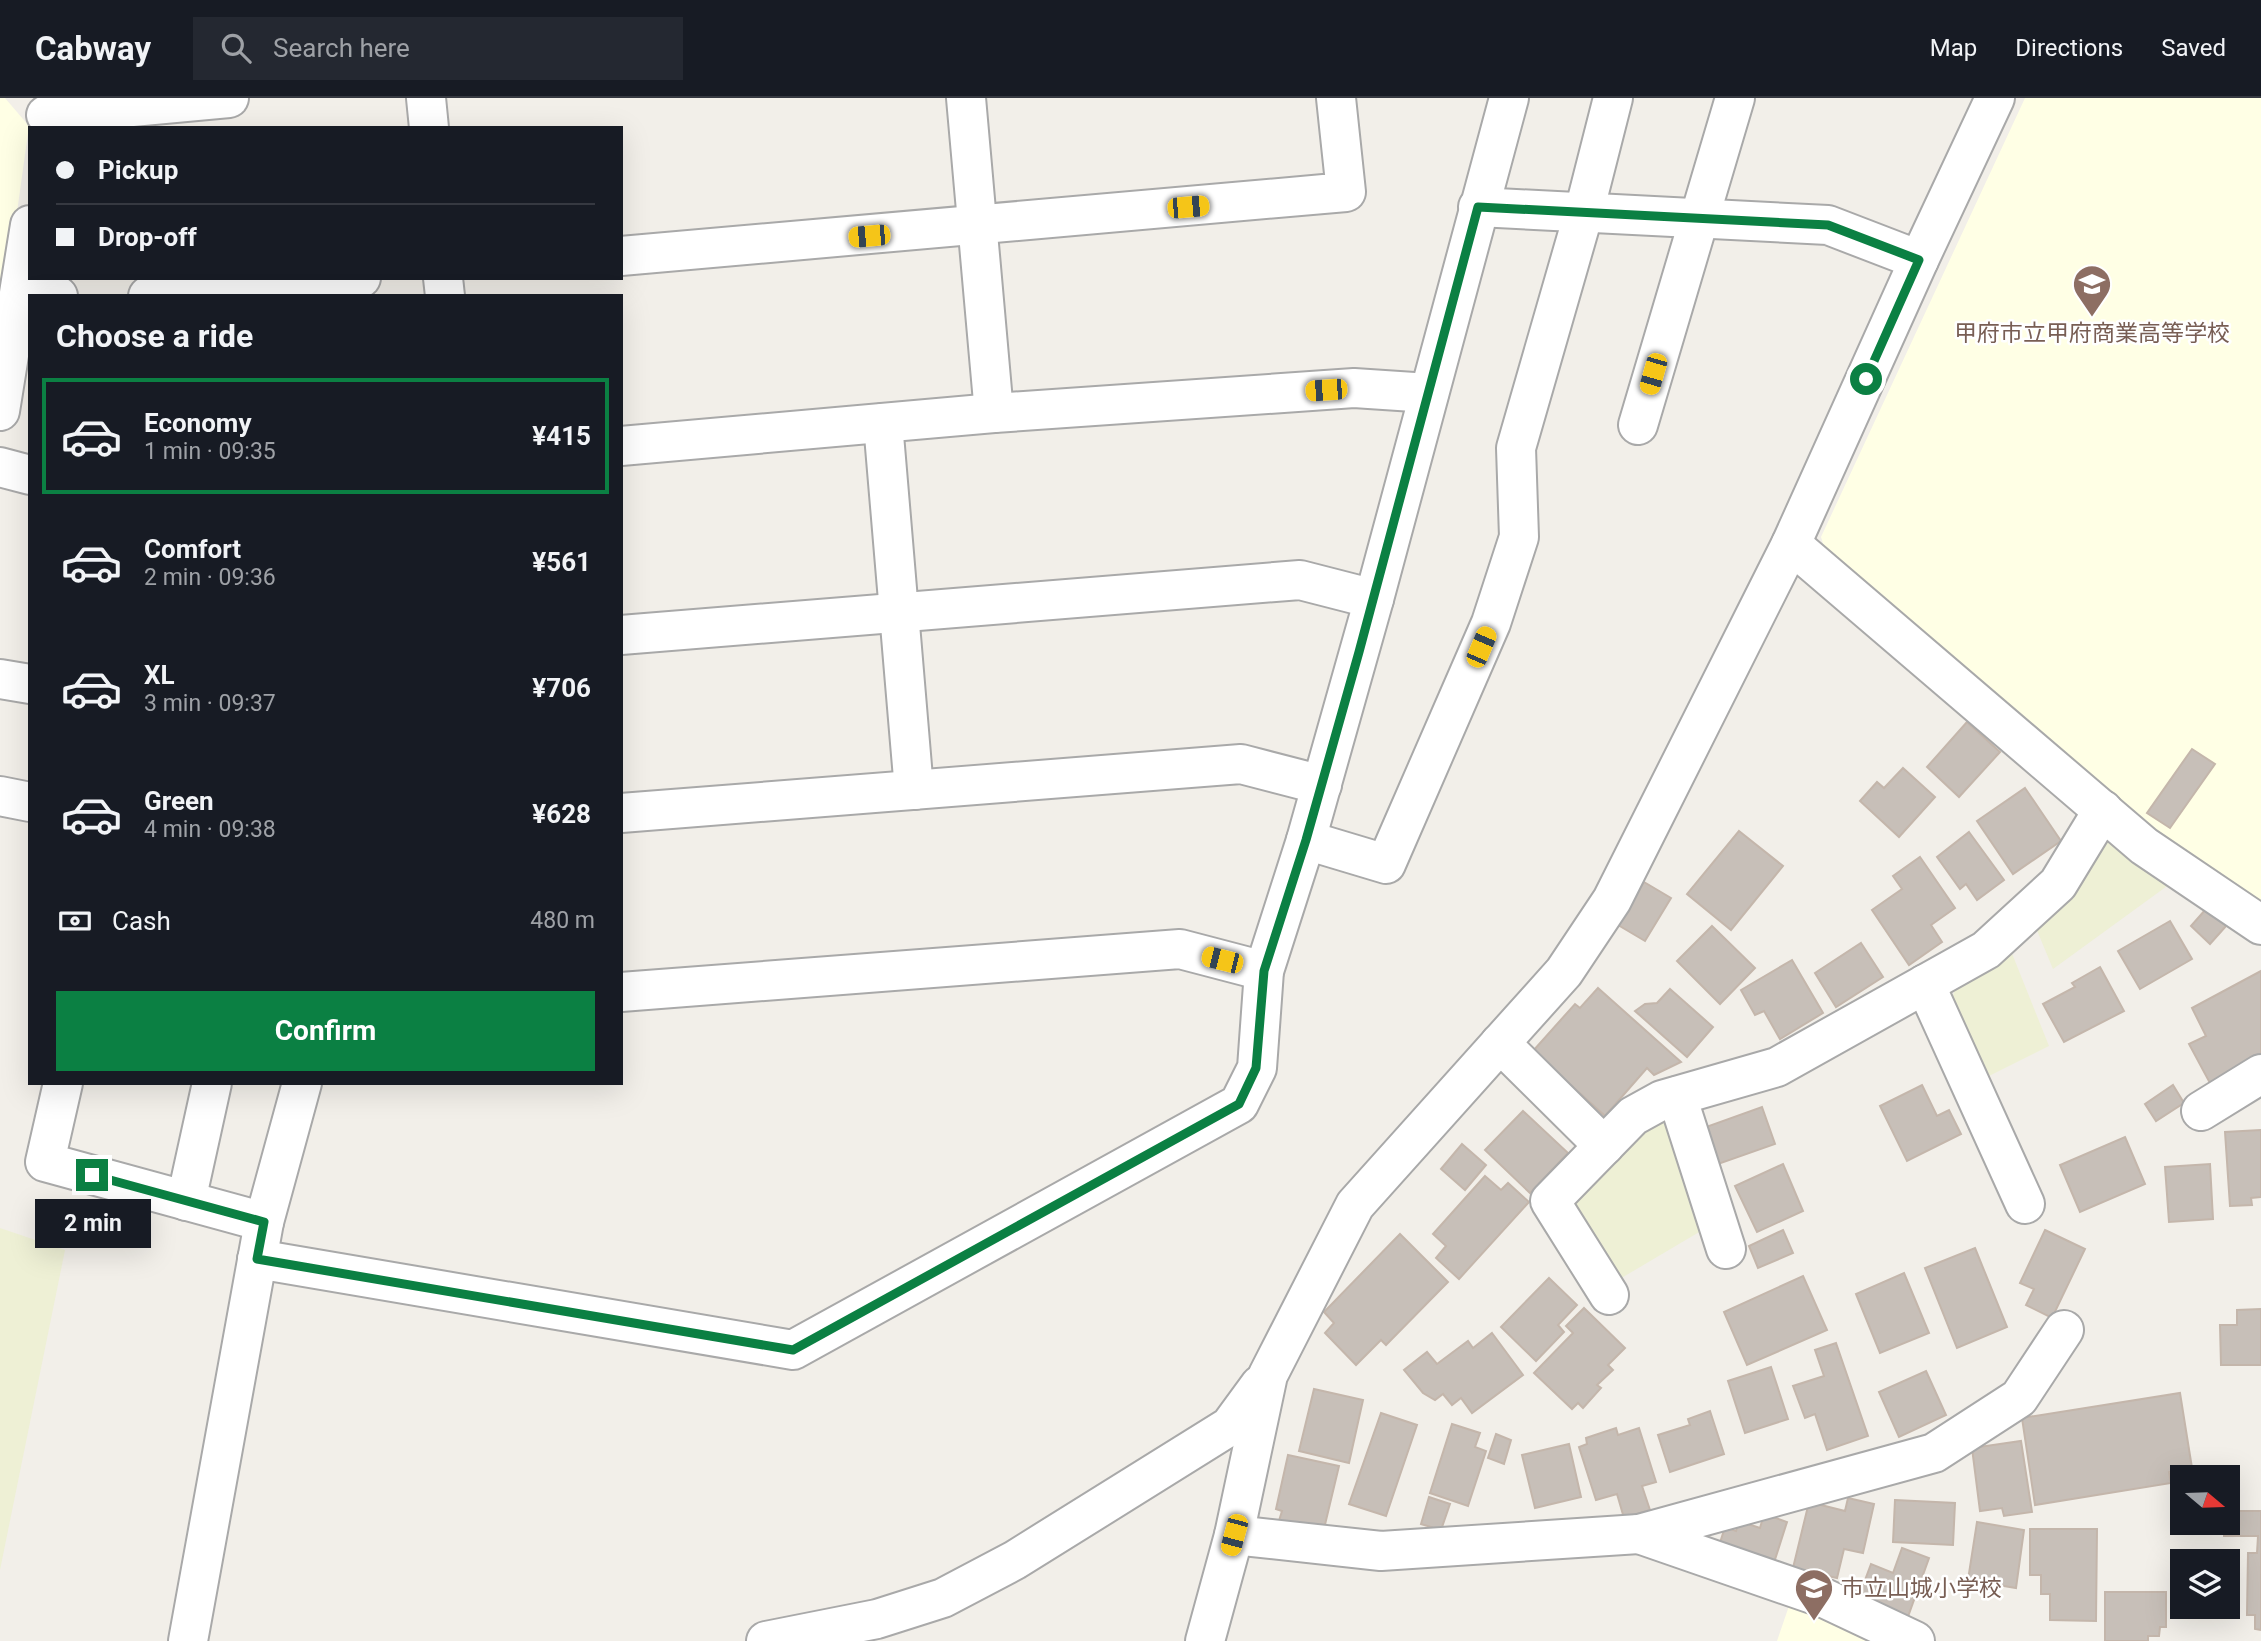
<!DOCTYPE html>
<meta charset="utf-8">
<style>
body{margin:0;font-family:Roboto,"Noto Sans JP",sans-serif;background:#242831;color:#f1f3f6;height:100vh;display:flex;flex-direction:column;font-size:26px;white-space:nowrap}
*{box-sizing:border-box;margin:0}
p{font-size:23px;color:#9ea1a6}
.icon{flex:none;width:38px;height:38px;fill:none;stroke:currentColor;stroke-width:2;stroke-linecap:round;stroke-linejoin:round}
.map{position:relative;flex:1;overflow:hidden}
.side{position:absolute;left:28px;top:196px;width:595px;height:791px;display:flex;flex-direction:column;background:#171b24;border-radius:0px;box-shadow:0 7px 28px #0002}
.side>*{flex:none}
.guide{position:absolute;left:28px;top:28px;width:595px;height:154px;border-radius:0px;box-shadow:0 7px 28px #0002;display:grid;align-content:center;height:154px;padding:0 28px;background:#171b24}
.needle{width:46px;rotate:109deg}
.fabs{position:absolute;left:2170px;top:1367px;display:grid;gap:14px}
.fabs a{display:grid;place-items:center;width:70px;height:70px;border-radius:0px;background:#171b24;box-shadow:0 7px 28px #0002;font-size:35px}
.end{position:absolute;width:32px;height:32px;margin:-16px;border:9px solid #0b8043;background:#fff;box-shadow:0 0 0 4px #fff}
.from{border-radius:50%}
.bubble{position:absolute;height:49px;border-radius:0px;background:#171b24;box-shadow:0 7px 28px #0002;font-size:23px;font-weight:700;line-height:49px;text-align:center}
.car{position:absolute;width:21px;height:42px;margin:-21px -10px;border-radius:9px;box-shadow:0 0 5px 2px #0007;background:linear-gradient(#f5c518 24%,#345 0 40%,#f5c518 0 76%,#345 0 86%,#f5c518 0)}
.guide b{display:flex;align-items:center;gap:24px;height:66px;font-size:26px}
.guide b+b{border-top:2px solid #363941}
.guide i{width:18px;height:18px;background:#f1f3f6}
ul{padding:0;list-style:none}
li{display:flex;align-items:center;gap:21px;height:116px;margin:0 14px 10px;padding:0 14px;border:4px solid transparent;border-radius:0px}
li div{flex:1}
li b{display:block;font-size:26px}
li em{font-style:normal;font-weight:700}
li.active{border-color:#0b8043}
li>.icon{width:63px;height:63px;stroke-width:1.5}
h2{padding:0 28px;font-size:32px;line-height:84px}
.pay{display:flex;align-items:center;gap:18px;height:77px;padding:0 28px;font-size:26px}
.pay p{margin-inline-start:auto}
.primary-button{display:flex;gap:14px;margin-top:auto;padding:14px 28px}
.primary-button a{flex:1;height:80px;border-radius:0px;background:#0b8043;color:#fff;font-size:28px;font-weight:700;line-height:80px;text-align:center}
header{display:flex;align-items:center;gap:42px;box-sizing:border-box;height:98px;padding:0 35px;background:#171b24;border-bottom:2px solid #363941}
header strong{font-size:33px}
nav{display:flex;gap:38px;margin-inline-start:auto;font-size:24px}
.search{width:490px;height:63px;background:#242831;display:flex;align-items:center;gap:18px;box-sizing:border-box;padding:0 24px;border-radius:0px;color:#9ea1a6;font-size:26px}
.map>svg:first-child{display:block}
.education{fill:#ffffe5}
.farmland{fill:#eef0d5}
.building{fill:#c7bfb8;stroke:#c4b6ab;stroke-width:2}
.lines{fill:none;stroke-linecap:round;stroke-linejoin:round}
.minor-casing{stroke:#a9a9a9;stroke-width:42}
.minor{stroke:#fff;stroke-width:38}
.route{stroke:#0b8043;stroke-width:9}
.labels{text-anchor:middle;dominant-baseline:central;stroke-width:5;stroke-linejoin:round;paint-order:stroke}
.education-label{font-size:23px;fill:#785e54;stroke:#fff}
</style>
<header>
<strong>Cabway</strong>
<div class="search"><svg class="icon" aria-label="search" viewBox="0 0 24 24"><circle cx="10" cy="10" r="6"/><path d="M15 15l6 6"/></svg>Search here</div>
<nav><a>Map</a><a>Directions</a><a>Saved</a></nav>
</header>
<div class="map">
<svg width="2261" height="1543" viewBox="0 0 2261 1543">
<rect width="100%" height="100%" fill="#f2efe9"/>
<g class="education">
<path d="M0,0H5L29,28L0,236Z"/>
<path d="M2025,0H2261V812L2109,706L2038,630L1827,458L1821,439Z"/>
<path d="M1790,1505L1899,1543H1777Z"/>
</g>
<g class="farmland">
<path d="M2118,725L2185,775L2053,871L2036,830Z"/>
<path d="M2011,853L2049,948L1987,979L1950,907L1959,879Z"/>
<path d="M1667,1007L1706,1130L1613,1185L1565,1102Z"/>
<path d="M0,1130L65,1152L0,1472Z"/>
</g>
<g class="building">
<path d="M1967,624L2000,654L1959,699L1927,669Z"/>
<path d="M2192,651L2215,666L2170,730L2147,715Z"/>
<path d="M1903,670L1935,699L1899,739L1860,703L1877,684L1884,690Z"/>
<path d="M2025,690L2061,743L2013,776L1977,723Z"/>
<path d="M1739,733L1783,768L1731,832L1687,796Z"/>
<path d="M1969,734L2004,782L1977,802L1966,786L1960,791L1937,759Z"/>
<path d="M1920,759L1955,810L1931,827L1942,844L1909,867L1872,812L1902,791L1893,778Z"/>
<path d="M1644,784L1671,800L1645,843L1618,827Z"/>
<path d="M2206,811L2226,828L2210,846L2191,828Z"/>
<path d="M2170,823L2192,861L2140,891L2118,853Z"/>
<path d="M1712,828L1755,870L1720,906L1677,863Z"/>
<path d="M1861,845L1883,879L1836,909L1815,875Z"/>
<path d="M1792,862L1823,915L1780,941L1764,913L1755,917L1741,892Z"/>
<path d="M2100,869L2124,913L2064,944L2043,906L2075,889L2072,885Z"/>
<path d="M2261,873V960L2211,987L2189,946L2206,938L2192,910Z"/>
<path d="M1598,890L1681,964L1654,977L1647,970L1605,1018L1533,953L1575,906L1580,910Z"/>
<path d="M1670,891L1713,929L1687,959L1635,913L1645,906L1657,905Z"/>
<path d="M1922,987L1937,1018L1949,1012L1961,1036L1907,1063L1880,1008Z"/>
<path d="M2173,987L2184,1005L2156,1023L2145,1006Z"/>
<path d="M1762,1009L1775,1046L1718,1066L1706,1029Z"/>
<path d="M1523,1013L1568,1055L1530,1095L1485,1052Z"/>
<path d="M2261,1032V1099L2251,1100L2252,1107L2230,1108L2225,1034Z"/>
<path d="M2125,1039L2145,1086L2080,1114L2060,1067Z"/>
<path d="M1462,1046L1486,1067L1465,1092L1441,1071Z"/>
<path d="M1783,1066L1803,1113L1757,1134L1735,1088Z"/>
<path d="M2210,1066L2213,1121L2169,1124L2165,1069Z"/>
<path d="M1485,1078L1501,1092L1508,1085L1529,1104L1459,1181L1436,1160L1446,1148L1433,1136Z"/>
<path d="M1783,1132L1793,1155L1758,1170L1749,1148Z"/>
<path d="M2045,1132L2085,1151L2052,1220L2026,1207L2034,1191L2020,1185Z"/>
<path d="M1400,1136L1448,1184L1386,1247L1381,1242L1356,1267L1325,1235L1334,1225L1324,1214Z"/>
<path d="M1975,1150L2007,1229L1957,1250L1925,1170Z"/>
<path d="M1904,1175L1929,1235L1880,1255L1856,1196Z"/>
<path d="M1803,1178L1827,1232L1747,1267L1724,1214Z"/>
<path d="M1549,1180L1577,1207L1558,1227L1564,1234L1536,1263L1501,1229Z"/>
<path d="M1584,1210L1625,1250L1608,1267L1613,1272L1597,1287L1601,1290L1583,1310L1578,1305L1572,1311L1534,1275L1573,1235L1566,1228Z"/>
<path d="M2261,1211V1267H2221L2220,1227H2237V1212Z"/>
<path d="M1492,1235L1523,1277L1472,1315L1461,1300L1452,1307L1443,1296L1435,1302L1423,1295L1404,1272L1427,1254L1437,1266L1468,1243L1473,1250Z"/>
<path d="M1836,1245L1868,1338L1827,1352L1815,1316L1805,1320L1793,1288L1824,1278L1815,1252Z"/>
<path d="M1771,1269L1788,1321L1745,1335L1728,1283Z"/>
<path d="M1926,1273L1946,1317L1899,1339L1879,1294Z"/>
<path d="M1314,1291L1363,1302L1349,1365L1299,1353Z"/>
<path d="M2180,1295L2192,1370L2169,1374L2171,1385L2035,1407L2022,1320Z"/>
<path d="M1710,1313L1724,1356L1670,1374L1658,1337L1690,1327L1688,1321Z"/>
<path d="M1381,1315L1417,1327L1386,1418L1349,1406Z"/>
<path d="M1452,1326L1480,1335L1475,1349L1486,1353L1468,1408L1430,1395Z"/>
<path d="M1616,1330L1618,1337L1639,1330L1656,1384L1642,1388L1650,1412L1624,1420L1617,1396L1596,1402L1579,1349L1587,1346L1586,1340Z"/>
<path d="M1496,1336L1511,1342L1504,1366L1488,1360Z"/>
<path d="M2021,1343L2032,1414L2004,1418L2002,1410L1980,1413L1972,1350Z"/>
<path d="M1569,1346L1581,1399L1535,1410L1522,1357Z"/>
<path d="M1288,1357L1339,1368L1323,1435L1278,1426L1282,1413L1276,1411Z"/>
<path d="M1429,1399L1450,1406L1441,1432L1421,1426Z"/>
<path d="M1848,1400L1874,1406L1863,1455L1844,1451L1837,1480L1793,1470L1809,1404L1845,1413Z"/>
<path d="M1895,1402L1955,1405L1953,1447L1893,1444Z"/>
<path d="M2228,1413H2261V1532L2255,1531V1517H2247L2248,1455H2257L2258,1438H2224V1424H2228Z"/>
<path d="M1764,1416L1787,1424L1771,1474L1718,1451L1725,1429L1736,1433L1739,1423L1760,1430Z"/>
<path d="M1977,1424L2024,1432L2016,1490L1968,1482Z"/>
<path d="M2030,1431H2097L2096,1523L2050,1522V1496H2041V1477H2030Z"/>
<path d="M1902,1450L1929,1460L1905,1527L1855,1509L1871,1466L1893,1475Z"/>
<path d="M2105,1494H2166V1529H2160L2159,1538H2148V1543H2105Z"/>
</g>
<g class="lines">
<g class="minor-casing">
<g id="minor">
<path d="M426,0L429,30"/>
<path d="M966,0L994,315"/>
<path d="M46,17L229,0"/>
<path d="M1478,109L1828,127L1919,162"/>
<path d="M621,158L1346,94L1336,0"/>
<path d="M443,180L445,198"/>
<path d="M20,192L58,198"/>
<path d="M148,198L361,180"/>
<path d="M0,313L30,127"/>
<path d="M883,325L914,692"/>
<path d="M1638,327L1735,0"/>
<path d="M621,348L994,315L1354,290L1429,295"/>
<path d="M0,369L30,377"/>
<path d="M1791,446L2144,748L2261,827"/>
<path d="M621,537L1300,482L1374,501"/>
<path d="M0,581L30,586"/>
<path d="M0,698L30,704"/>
<path d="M621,715L1241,666L1322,687"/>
<path d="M1306,742L1386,766L1491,525L1519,439L1516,350L1584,114L1613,0"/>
<path d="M1925,886L2025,1106"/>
<path d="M621,894L1180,851L1264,873"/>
<path d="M1500,945L1604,1048"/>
<path d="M63,985L45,1064L264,1124L188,1543"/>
<path d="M1677,998L1726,1151"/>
<path d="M2201,1013L2261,976"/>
<path d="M186,1103L212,985"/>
<path d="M264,1124L302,985"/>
<path d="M257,1161L793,1252L1239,1006L1257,970L1264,873L1306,742L1374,501L1509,0"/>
<path d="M1609,1197L1550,1103L1633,1018L1662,1002L1777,969L1986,852L2058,786L2103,712"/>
<path d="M1639,1436L1824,1500L1915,1543"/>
<path d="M1234,1437L1381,1453L1639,1436L1934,1355L2019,1300L2064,1232"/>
<path d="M766,1543L877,1521L943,1500L1015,1462L1230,1328L1260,1287"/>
<path d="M1205,1543L1234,1437L1268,1277L1355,1107L1564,874L1612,802L1791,446L1919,162L1995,0"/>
</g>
</g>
<use href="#minor" class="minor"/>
</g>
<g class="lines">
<path class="route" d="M92,1077L264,1124L257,1161L793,1252L1239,1006L1256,970L1264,873L1306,742L1359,554L1478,109L1828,127L1919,162L1866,281"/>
</g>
<defs>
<g id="school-pin" transform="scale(2.0125)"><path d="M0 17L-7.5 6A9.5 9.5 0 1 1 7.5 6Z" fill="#8d6e63" stroke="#fff"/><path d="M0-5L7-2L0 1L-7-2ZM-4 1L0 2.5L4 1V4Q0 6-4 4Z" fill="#fff"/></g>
</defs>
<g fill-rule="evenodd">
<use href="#school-pin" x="2092" y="186"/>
<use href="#school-pin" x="1814" y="1490"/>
</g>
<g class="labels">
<g class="education-label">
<text x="2092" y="235">甲府市立甲府商業高等学校</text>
<text x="1841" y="1490" text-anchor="start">市立山城小学校</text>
</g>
</g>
</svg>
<div class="fabs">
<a><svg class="needle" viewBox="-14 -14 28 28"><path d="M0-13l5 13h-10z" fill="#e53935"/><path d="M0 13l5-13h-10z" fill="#9ea1a6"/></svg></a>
<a><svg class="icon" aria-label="layers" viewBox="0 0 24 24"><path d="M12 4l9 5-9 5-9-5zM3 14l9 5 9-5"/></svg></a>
</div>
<i class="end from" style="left:1866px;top:281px"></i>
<i class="end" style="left:92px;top:1077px"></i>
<div class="bubble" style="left:35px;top:1101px;width:116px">2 min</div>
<i class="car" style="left:1188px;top:109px;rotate:85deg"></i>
<i class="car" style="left:869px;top:138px;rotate:265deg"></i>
<i class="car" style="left:1653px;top:276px;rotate:196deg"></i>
<i class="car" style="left:1326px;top:292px;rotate:266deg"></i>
<i class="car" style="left:1481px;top:549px;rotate:23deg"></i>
<i class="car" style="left:1222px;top:862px;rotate:284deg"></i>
<i class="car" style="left:1234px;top:1437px;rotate:195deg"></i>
<div class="guide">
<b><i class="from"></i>Pickup</b>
<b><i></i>Drop-off</b>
</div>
<section class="side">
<h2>Choose a ride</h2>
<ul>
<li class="active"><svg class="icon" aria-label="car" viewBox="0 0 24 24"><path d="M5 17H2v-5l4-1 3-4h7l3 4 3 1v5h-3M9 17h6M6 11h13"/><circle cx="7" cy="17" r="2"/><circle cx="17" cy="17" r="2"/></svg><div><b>Economy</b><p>1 min · 09:35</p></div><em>¥415</em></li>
<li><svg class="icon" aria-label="car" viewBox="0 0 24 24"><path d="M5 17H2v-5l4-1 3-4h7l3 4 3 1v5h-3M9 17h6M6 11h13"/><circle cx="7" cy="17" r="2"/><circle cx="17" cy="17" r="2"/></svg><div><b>Comfort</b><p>2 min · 09:36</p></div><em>¥561</em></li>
<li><svg class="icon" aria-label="car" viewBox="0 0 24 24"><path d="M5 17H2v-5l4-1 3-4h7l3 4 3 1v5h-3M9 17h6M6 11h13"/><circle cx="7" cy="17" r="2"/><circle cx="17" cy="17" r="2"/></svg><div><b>XL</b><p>3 min · 09:37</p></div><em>¥706</em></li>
<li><svg class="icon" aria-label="car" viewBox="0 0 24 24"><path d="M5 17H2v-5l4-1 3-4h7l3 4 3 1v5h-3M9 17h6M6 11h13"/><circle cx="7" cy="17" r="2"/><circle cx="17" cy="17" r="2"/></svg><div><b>Green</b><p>4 min · 09:38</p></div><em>¥628</em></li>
</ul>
<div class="pay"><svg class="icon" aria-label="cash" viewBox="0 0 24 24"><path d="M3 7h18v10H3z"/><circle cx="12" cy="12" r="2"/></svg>Cash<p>480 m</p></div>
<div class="primary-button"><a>Confirm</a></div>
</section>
</div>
